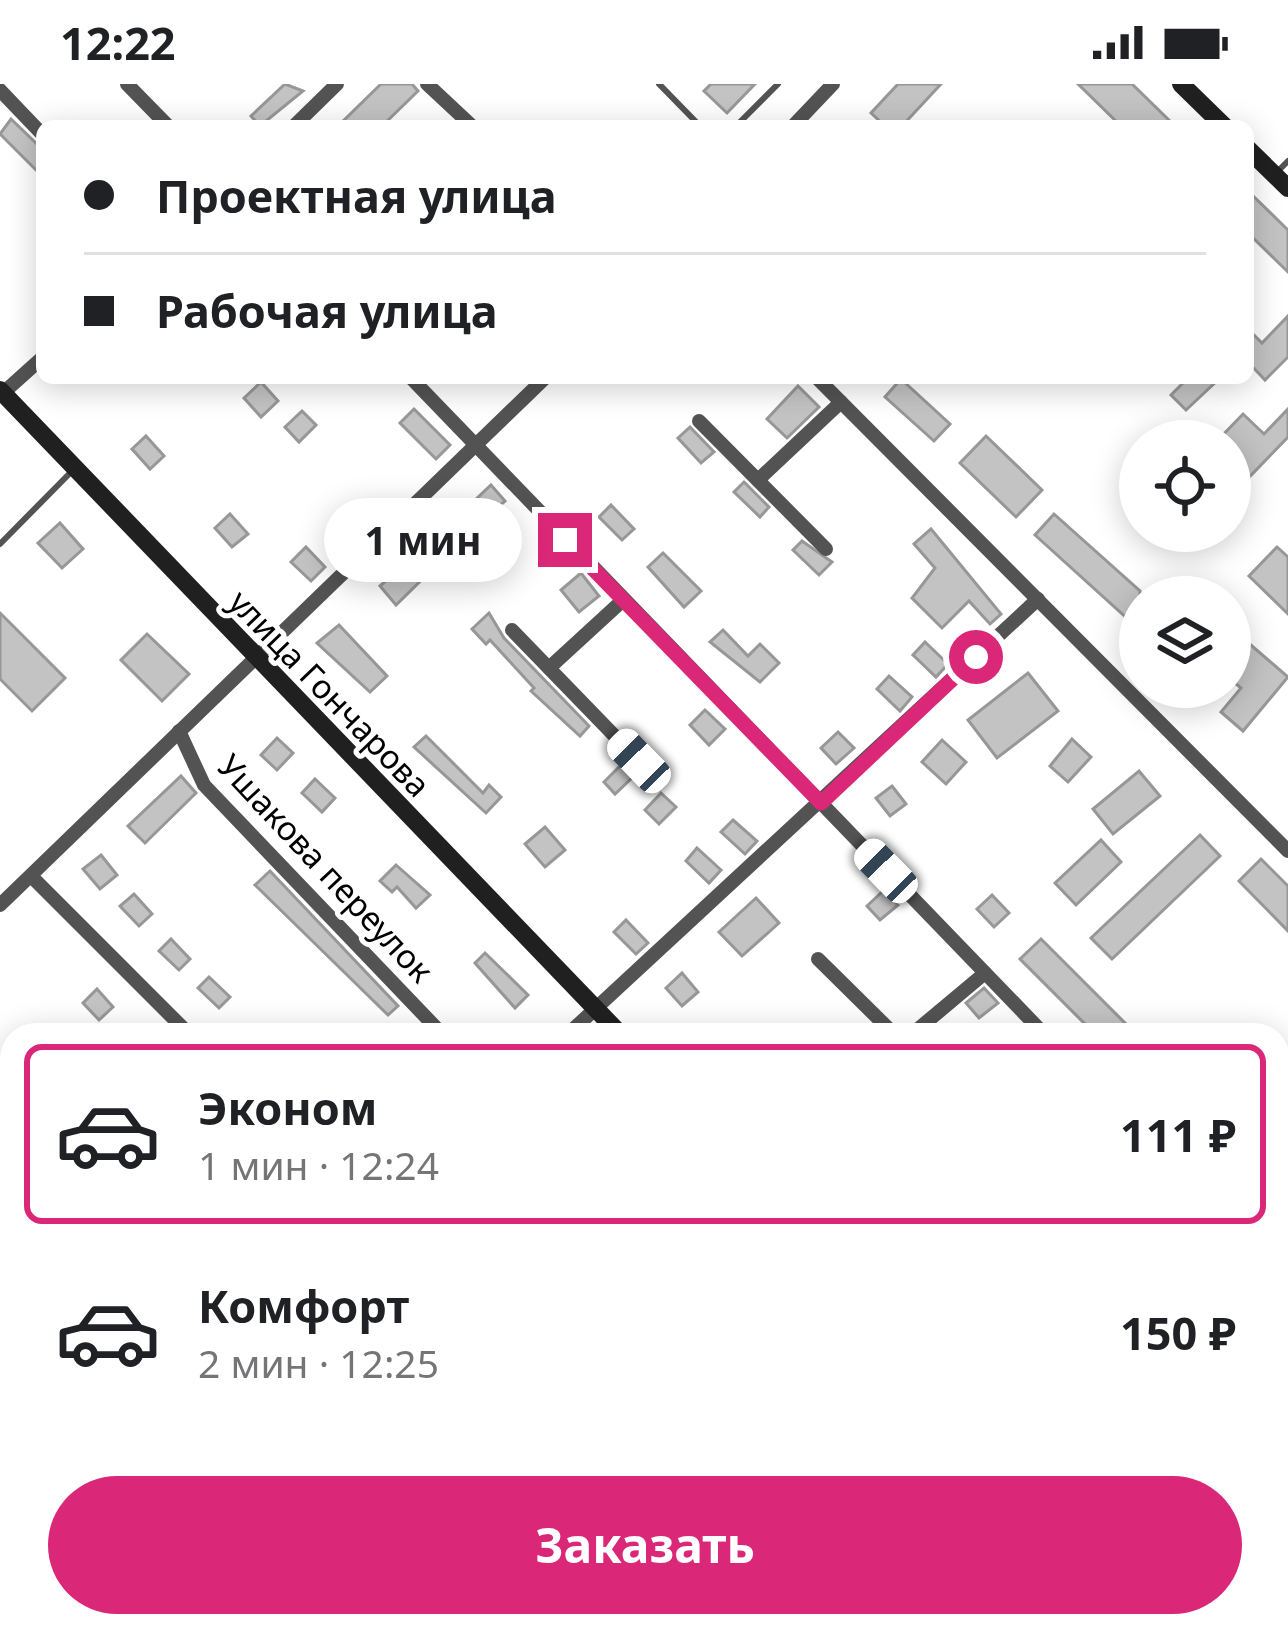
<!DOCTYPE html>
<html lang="ru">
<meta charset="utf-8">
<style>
body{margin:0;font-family:"Noto Sans",sans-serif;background:#f6f6f6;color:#202124;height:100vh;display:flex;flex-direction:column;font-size:45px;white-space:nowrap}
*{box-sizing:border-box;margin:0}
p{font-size:39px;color:#757577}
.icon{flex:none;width:66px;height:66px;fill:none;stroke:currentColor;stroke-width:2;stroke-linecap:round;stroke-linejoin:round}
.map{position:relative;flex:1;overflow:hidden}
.drawer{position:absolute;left:0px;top:939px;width:1290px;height:615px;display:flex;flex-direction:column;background:#fff;border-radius:36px 36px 0 0;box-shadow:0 6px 30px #0003}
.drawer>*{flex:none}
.banner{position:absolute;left:36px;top:36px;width:1218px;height:264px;border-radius:18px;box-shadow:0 6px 30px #0003;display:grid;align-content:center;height:264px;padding:0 48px;background:#fff}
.tools{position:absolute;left:1119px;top:336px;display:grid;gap:24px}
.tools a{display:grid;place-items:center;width:132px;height:132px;border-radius:50%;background:#fff;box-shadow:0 6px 30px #0003;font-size:60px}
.end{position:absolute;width:54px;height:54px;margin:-27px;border:15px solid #db2777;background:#fff;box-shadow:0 0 0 6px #fff}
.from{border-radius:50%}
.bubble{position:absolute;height:84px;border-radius:42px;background:#fff;box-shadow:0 6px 30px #0003;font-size:39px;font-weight:700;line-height:84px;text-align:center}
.car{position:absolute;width:36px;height:72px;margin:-36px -18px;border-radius:15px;box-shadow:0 0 9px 3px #0007;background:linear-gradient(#fff 24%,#345 0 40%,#fff 0 76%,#345 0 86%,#fff 0)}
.banner b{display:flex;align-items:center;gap:42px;height:114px;font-size:45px}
.banner b+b{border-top:3px solid #e0e0e0}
.banner i{width:30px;height:30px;background:#202124}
ul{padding:21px 0 0;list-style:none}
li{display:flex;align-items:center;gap:36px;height:180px;margin:0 24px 18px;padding:0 24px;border:6px solid transparent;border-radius:18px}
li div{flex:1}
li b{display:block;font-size:45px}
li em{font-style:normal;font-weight:700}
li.current{border-color:#db2777}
li>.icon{width:108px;height:108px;stroke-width:1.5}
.action{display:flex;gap:24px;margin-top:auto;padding:24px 48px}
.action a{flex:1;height:138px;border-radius:72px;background:#db2777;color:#fff;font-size:48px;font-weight:700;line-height:138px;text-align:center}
.status{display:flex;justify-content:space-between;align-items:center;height:84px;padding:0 60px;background:#fff;direction:ltr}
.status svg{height:33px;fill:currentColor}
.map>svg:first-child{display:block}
.green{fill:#dadada}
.building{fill:#c3c3c3;stroke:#979797;stroke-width:3}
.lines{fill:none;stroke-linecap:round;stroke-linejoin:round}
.lane{stroke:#535353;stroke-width:6}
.street{stroke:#535353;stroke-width:14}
.secondary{stroke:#202020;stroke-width:18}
.route{stroke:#db2777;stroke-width:15}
.labels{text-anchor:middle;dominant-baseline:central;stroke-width:10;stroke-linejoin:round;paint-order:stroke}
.street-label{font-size:33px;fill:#000;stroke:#fff}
</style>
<div class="status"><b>12:22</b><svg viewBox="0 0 49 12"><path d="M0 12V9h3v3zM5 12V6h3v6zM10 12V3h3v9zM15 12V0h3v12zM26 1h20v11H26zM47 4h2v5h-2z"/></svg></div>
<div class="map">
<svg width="1288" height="1553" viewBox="0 0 1288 1553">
<rect width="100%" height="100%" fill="#fff"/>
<path class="green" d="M0,1211L12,1223V1542H342L353,1553H0Z"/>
<g class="building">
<path d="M285,0L303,7L260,42L251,32Z"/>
<path d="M381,0H412L418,7L382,42H338Z"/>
<path d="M711,0H755L727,29L704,7Z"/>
<path d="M898,0H941L902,42H885L871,29Z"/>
<path d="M1078,0H1132L1175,42H1121Z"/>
<path d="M11,35L42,65V92L0,50Z"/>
<path d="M1248,107L1288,146V188L1248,149Z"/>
<path d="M1288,232V273L1265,296L1248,278V245L1262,259Z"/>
<path d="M1188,294H1220L1186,326L1171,311Z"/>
<path d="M901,295L950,340L934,357L885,313Z"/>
<path d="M261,298L278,317L261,333L244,314Z"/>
<path d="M798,302L819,323L787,354L767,335Z"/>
<path d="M414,325L450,361L436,375L400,339Z"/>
<path d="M1288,325V353L1230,413V357H1217L1243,330L1264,350Z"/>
<path d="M302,327L316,341L299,358L285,343Z"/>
<path d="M690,343L714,368L701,379L678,354Z"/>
<path d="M146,352L164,372L150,385L132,365Z"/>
<path d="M986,352L1042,406L1016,433L960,379Z"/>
<path d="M744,398L769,423L760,433L734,408Z"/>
<path d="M491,401L505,417L488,432L474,417Z"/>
<path d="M611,421L634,445L622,456L599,433Z"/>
<path d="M230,430L248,450L232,463L215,444Z"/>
<path d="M1054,430L1140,507V546L1035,451Z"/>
<path d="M60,439L83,465L62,484L38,459Z"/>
<path d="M931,445L1001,530L990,540L969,517L942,544L912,514L935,484L914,460Z"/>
<path d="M438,451L452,466L396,521L380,502Z"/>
<path d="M802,457L832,478L819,491L793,466Z"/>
<path d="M306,463L325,483L311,497L291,478Z"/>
<path d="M1277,463L1288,473V530L1249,492Z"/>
<path d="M663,469L701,507L684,523L648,483Z"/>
<path d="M581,489L599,512L579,528L561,506Z"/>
<path d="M0,529L65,594L32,627L0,595Z"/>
<path d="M489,529L504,554L589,642L580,652L531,607L534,604L490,556L486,560L472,545Z"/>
<path d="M339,541L387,592L370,608L317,559Z"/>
<path d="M1230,543L1288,593L1243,647L1221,628L1241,604L1230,595Z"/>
<path d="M723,546L748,572L760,560L779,579L760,598L710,558Z"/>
<path d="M147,550L189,590L162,617L121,576Z"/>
<path d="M925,558L948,580L936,593L913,571Z"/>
<path d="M1028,589L1058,627L997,674L968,636Z"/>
<path d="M889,592L912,613L900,627L877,605Z"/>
<path d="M705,626L725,645L709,661L690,641Z"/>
<path d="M838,648L854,664L836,680L821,664Z"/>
<path d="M426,652L483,709L489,701L501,713L486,729L414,663Z"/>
<path d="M277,654L293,669L277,686L261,671Z"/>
<path d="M1072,655L1091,673L1068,698L1050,682Z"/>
<path d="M942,656L966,678L946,700L922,678Z"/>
<path d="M624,678L637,689L615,710L604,698Z"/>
<path d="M1139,687L1160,712L1113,750L1093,725Z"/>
<path d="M181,692L196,709L145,759L128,742Z"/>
<path d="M315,695L335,714L322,728L302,709Z"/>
<path d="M892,702L906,720L890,732L876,714Z"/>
<path d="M661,709L676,723L659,740L645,726Z"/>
<path d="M733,736L757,757L745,770L721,748Z"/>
<path d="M545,743L565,766L545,783L525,760Z"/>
<path d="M1200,751L1220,772L1112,875L1091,854Z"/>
<path d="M1101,756L1121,778L1076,821L1055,799Z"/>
<path d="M697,764L721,786L709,799L686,777Z"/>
<path d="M101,771L117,791L100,805L83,785Z"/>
<path d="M1261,775L1288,802V847L1239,797Z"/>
<path d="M396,781L430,811L416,824L397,803L392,808L380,797Z"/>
<path d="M270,787L398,922L388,931L255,801Z"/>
<path d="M884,806L898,821L880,836L867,822Z"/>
<path d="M134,810L152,830L139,842L120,822Z"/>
<path d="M992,811L1009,829L994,843L977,825Z"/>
<path d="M756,814L779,839L742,872L719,848Z"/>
<path d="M626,836L648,859L636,870L614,848Z"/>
<path d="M171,855L190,875L179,886L159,867Z"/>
<path d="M1041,855L1137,951H1096L1020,875Z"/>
<path d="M485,869L528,911L515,924L475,879Z"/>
<path d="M682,889L698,908L682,922L666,904Z"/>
<path d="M209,893L230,913L219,924L198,904Z"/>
<path d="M984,904L998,919L979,934L966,919Z"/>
<path d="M97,905L113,923L99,936L83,919Z"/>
</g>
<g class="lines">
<g class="lane">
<path d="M659,0L700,42"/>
<path d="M736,42L778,0"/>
<path d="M1277,88L1288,77"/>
<path d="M0,460L73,386"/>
</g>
<g class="street">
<path d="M127,0L168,42"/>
<path d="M427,0L472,42"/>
<path d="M0,6L42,50"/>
<path d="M294,42L337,0"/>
<path d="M793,42L833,0"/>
<path d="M411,294L1045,951"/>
<path d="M817,294L1288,767"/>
<path d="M3,309L42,274"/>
<path d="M699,337L826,465"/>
<path d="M758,396L841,318"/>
<path d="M512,546L639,677"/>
<path d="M549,584L622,517"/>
<path d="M179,647L204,701L443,951"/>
<path d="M31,792L190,951"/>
<path d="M0,821L545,294"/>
<path d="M818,875L895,951"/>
<path d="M567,951L1038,515"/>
<path d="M911,951L985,889"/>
<path d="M1278,1044L1288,1035"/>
<path d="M0,1121L12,1136"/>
<path d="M1278,1190L1288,1200"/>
<path d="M1278,1418L1288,1408"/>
<path d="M445,1542L457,1553"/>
<path d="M769,1542L779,1553"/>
<path d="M1143,1553L1153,1542"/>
</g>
<g class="secondary">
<path d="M1181,0L1224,42"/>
<path d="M1248,65L1288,104"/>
<path d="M0,306L621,951"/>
<path d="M1215,1542L1227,1553"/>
</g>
</g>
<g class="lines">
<path class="route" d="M565,456L821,719L976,573"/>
</g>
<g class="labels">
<g class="street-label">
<text transform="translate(330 609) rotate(46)">улица Гончарова</text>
<text transform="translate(326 784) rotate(47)">Ушакова переулок</text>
</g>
</g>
</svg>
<div class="tools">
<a><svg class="icon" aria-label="locate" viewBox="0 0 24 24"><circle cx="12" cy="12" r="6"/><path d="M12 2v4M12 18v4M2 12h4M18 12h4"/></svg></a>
<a><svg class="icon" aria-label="layers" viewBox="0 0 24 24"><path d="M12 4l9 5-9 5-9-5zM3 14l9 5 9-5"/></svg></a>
</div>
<i class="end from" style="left:976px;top:573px"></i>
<i class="end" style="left:565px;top:456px"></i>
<div class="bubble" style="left:324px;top:414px;width:198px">1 мин</div>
<i class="car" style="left:639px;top:677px;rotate:316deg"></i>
<i class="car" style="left:886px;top:787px;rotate:316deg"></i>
<div class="banner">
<b><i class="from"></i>Проектная улица</b>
<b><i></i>Рабочая улица</b>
</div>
<section class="drawer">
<ul>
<li class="current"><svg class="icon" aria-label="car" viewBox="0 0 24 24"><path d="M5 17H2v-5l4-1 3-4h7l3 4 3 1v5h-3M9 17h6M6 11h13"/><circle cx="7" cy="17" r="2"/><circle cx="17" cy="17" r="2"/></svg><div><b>Эконом</b><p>1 мин · 12:24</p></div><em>111 ₽</em></li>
<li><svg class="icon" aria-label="car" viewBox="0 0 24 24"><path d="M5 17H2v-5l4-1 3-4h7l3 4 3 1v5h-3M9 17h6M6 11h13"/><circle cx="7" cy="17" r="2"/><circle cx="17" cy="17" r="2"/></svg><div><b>Комфорт</b><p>2 мин · 12:25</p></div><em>150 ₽</em></li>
</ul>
<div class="action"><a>Заказать</a></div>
</section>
</div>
